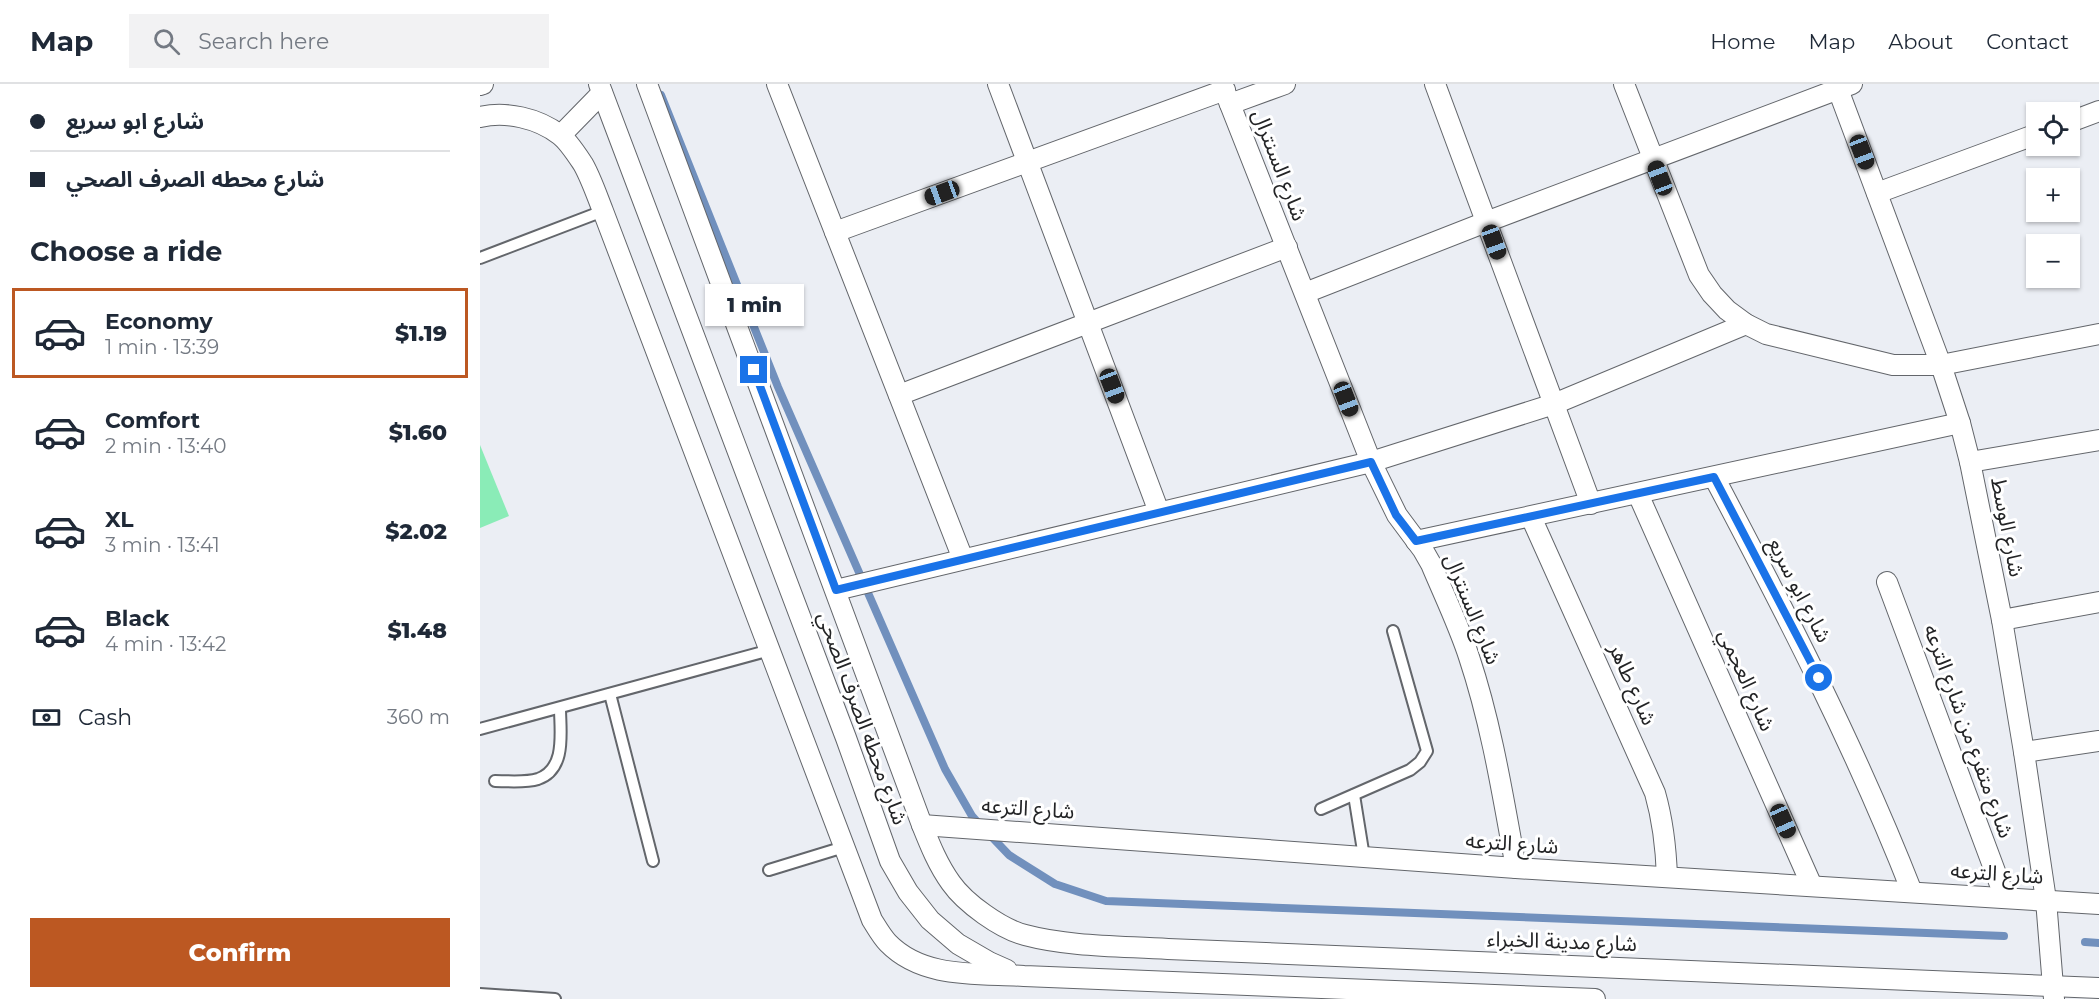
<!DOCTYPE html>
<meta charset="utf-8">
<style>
body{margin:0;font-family:Montserrat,"Noto Sans Arabic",sans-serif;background:#f2f2f3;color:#1f2937;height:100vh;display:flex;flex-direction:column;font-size:22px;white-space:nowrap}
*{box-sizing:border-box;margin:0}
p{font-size:20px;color:#747a83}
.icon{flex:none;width:33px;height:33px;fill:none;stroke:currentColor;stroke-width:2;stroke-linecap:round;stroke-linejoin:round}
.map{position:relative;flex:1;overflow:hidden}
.side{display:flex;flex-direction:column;background:#fff;width:480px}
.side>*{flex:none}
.top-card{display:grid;align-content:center;height:132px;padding:0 30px;background:#fff}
.tools{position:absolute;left:1546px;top:18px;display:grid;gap:12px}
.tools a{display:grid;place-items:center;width:54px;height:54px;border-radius:0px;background:#fff;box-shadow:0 2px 4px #0004;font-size:30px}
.end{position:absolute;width:27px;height:27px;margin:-14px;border:8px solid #1a73e8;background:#fff;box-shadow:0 0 0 3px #fff}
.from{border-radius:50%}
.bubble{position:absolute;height:42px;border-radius:0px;background:#fff;box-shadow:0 2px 4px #0004;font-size:20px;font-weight:800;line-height:42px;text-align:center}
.car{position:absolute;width:18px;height:36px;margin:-18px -9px;border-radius:8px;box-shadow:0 0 4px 2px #0007;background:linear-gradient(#222 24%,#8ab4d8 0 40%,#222 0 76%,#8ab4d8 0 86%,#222 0)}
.top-card b{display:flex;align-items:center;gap:21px;height:57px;font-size:22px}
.top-card b+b{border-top:2px solid #e0e1e3}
.top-card i{width:15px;height:15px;background:#1f2937}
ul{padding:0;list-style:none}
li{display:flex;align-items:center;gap:18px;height:90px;margin:0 12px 9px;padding:0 18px;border:3px solid transparent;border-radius:0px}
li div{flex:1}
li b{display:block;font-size:22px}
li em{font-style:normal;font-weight:800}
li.selected{border-color:#bc5822}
li>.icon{width:54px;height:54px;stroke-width:1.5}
h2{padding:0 30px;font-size:27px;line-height:72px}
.pay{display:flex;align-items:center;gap:15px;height:66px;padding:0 30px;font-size:22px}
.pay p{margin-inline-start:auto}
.button{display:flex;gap:12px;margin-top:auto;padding:12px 30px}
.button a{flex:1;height:69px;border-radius:0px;background:#bc5822;color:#fff;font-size:24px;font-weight:800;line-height:69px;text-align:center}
header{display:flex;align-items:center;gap:36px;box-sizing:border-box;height:84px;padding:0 30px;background:#fff;border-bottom:2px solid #e0e1e3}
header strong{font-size:28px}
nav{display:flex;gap:33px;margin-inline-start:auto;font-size:21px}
.search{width:420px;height:54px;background:#f2f2f3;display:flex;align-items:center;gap:15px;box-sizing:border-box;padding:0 21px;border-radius:0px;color:#747a83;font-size:22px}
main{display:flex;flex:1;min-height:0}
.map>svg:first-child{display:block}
.green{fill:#8aecb7}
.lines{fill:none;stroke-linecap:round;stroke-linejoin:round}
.stream{stroke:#7190bd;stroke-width:8}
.lane-casing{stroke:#63666b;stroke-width:14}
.street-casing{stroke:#63666b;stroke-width:22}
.lane{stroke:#fff;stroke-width:10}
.street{stroke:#fff;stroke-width:20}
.route{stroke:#1a73e8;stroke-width:8}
.labels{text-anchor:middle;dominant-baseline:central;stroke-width:6;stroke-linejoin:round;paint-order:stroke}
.street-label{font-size:21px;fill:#232426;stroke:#fff}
</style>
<header>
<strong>Map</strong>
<div class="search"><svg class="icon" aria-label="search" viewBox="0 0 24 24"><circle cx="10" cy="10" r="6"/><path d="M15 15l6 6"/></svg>Search here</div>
<nav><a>Home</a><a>Map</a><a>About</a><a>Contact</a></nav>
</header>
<main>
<section class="side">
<div class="top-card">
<b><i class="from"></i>شارع ابو سريع</b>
<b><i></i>شارع محطه الصرف الصحي</b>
</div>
<h2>Choose a ride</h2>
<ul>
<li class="selected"><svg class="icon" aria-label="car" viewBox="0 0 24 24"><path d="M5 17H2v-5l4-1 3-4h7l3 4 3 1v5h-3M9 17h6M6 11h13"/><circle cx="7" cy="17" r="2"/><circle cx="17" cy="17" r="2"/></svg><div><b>Economy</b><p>1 min · 13:39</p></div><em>$1.19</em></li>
<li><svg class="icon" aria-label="car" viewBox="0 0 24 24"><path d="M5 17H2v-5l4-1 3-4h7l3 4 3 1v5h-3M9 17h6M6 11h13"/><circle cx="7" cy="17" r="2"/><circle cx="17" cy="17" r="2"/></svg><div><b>Comfort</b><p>2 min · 13:40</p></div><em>$1.60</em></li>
<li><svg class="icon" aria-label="car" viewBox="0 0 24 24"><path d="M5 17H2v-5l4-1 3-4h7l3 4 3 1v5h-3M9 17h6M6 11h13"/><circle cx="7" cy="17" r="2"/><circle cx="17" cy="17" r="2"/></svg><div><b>XL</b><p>3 min · 13:41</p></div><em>$2.02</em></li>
<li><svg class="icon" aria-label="car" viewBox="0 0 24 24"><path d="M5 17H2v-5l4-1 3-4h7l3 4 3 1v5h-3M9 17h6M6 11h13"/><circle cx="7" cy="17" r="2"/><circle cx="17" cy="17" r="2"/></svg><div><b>Black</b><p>4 min · 13:42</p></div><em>$1.48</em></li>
</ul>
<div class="pay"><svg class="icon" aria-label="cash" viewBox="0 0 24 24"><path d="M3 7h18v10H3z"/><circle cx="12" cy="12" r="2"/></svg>Cash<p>360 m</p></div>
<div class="button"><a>Confirm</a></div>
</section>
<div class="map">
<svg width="1619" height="915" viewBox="0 0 1619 915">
<rect width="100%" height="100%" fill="#ebeef4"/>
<path class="green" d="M0,361L29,432L0,444Z"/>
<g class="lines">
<g class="stream">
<path d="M181,11L298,303L465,685L492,732L500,741"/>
<path d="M508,749L529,771L575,800L626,817L1524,852"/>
<path d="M1605,858L1619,859"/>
</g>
<g class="lane-casing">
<g id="lane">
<path d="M0,174L123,127"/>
<path d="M130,610L173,777"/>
<path d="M0,645L290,566"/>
<path d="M15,697C28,697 45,699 58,695C87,685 80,647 80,624"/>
<path d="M874,711L884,773"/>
<path d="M841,725L930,686L940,678L947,667L913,547"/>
<path d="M289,786L364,763"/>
<path d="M0,910L75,915"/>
</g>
</g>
<g class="street-casing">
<g id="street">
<path d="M119,0L366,654L410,777L428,808L450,836L478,860L509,878L527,886"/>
<path d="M167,0L442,741C450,761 458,781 471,799C485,819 521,845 545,851C590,863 641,862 688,865L1619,904"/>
<path d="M297,0L483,475"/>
<path d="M518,0L679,428"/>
<path d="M742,0L891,378L917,431L943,466L951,480C964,511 979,542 989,573C1012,642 1023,713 1036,784"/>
<path d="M955,0L1111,420"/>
<path d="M1144,0L1219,191L1232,210L1247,226L1266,240L1286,250L1413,281H1461L1619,250"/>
<path d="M1356,0L1461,281L1480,339L1490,378L1522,536L1544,668L1566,816L1574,915"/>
<path d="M0,1L3,0"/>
<path d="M750,20L805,0"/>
<path d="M0,33C26,27 58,34 80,51C88,57 97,71 103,80C111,94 117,112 123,127L392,836C397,844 402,853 408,859C443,895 498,889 544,892L1115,915"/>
<path d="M1590,38L1619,27"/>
<path d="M81,51L122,9"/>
<path d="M1397,109L1557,50"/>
<path d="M355,148L745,6"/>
<path d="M825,209L1006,138L1372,0"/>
<path d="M419,311L807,163"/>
<path d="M1490,378L1619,356"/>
<path d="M1234,393C1306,529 1376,665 1432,808"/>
<path d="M1158,410L1332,802"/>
<path d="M1051,433L1175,709C1183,737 1186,764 1187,793"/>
<path d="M936,457L1480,339"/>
<path d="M1407,498L1525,814"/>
<path d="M356,506L891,378L1074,320L1266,240"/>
<path d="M1522,536L1619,518"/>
<path d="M1544,668L1619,657"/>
<path d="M442,741L1036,784L1619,820"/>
</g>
</g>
<use href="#lane" class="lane"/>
<use href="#street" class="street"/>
</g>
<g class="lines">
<path class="route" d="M274,286L356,506L891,378L916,431L936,457L1234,393L1339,594"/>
</g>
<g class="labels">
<g class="street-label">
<text transform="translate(800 81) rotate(69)">شارع السنترال</text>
<text transform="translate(1528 443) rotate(79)">شارع الوسط</text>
<text transform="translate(1320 506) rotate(63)">شارع ابو سريع</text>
<text transform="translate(993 525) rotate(68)">شارع السنترال</text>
<text transform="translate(1267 596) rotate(66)">شارع العجمي</text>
<text transform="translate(1153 600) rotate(66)">شارع طاهر</text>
<text transform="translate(383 634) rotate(70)">شارع محطه الصرف الصحي</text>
<text transform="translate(1489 647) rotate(70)">شارع متفرع من شارع الترعه</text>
<text transform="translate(548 724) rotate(4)">شارع الترعه</text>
<text transform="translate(1032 759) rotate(4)">شارع الترعه</text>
<text transform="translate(1517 789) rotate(4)">شارع الترعه</text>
<text transform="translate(1082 857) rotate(2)">شارع مدينة الخبراء</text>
</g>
</g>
</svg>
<div class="tools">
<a><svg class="icon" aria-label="locate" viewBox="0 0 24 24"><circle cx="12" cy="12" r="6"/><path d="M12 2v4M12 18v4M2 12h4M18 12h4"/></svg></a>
<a>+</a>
<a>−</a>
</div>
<i class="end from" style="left:1339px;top:594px"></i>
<i class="end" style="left:274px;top:286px"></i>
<div class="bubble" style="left:225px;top:200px;width:99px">1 min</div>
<i class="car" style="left:1382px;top:68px;rotate:159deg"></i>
<i class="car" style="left:1180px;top:94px;rotate:339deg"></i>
<i class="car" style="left:462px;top:109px;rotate:250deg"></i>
<i class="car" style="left:1014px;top:158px;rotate:160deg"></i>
<i class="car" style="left:632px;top:302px;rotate:159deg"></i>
<i class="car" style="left:866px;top:315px;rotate:159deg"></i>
<i class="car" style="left:1303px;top:737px;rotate:156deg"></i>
</div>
</main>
